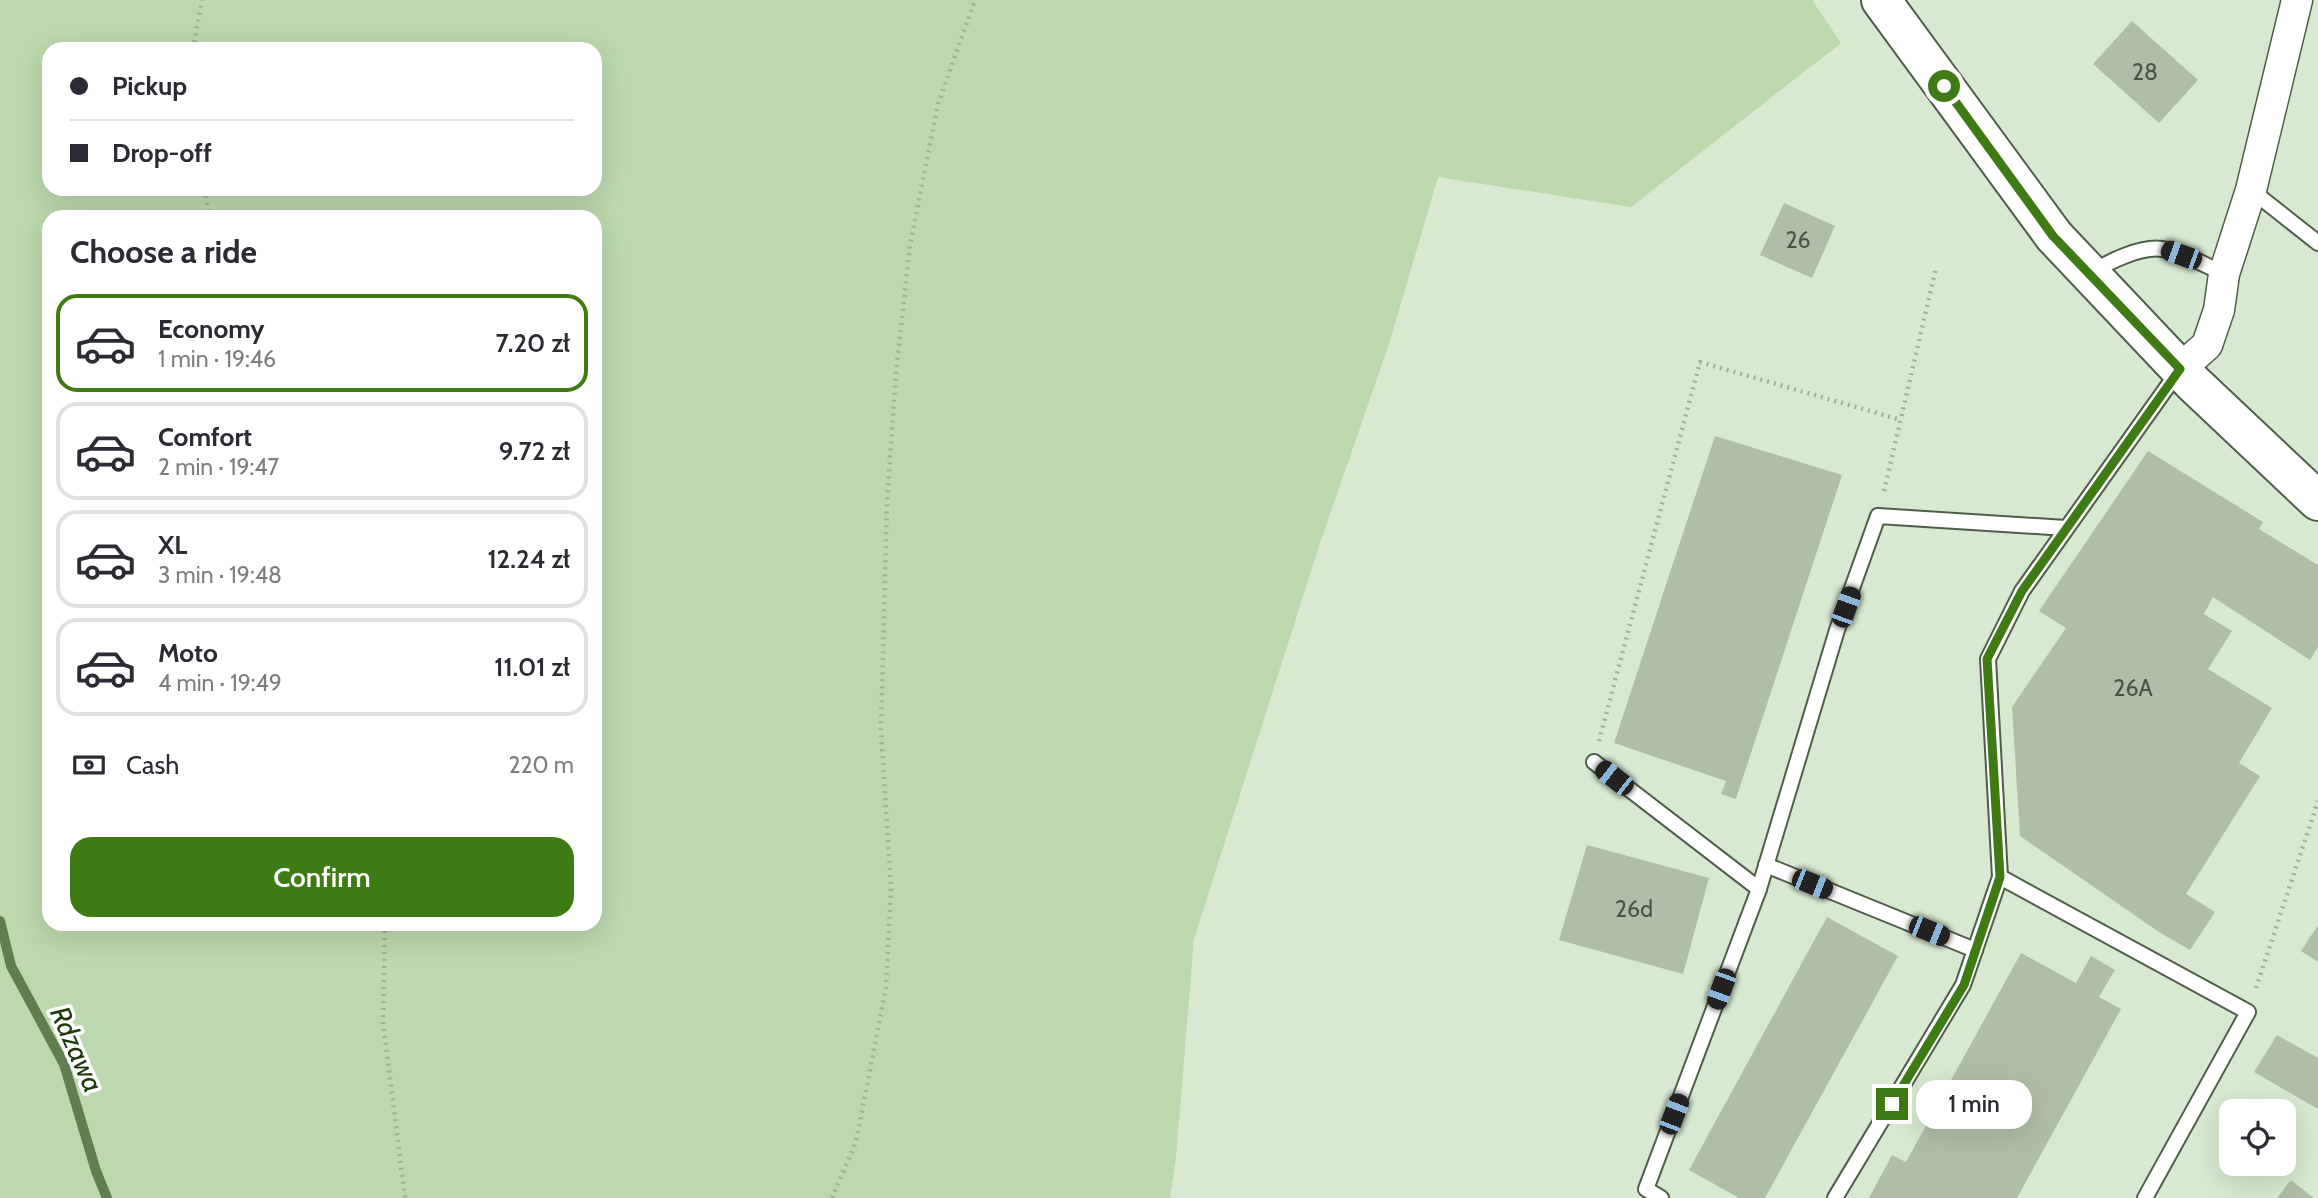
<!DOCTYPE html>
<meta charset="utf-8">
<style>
body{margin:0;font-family:Cabin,sans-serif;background:#f2f2f3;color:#2b2b33;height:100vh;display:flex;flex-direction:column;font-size:26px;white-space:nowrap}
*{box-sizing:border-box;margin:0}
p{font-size:23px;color:#7c7c81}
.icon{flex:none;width:38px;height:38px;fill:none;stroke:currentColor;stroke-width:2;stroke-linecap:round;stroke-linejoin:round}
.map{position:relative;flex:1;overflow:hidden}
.details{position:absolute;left:42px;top:210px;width:560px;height:721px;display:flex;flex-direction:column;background:#fff;border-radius:21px;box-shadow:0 7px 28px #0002}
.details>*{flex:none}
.top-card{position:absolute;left:42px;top:42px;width:560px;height:154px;border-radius:21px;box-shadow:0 7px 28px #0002;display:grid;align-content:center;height:154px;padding:0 28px;background:#fff}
.buttons{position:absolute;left:2219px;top:1099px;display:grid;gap:14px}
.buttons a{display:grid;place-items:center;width:77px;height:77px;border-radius:14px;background:#fff;box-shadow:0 7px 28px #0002;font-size:35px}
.end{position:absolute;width:32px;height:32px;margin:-16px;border:9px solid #3f7b14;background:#fff;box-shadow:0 0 0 4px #fff}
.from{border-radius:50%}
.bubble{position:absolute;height:49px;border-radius:21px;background:#fff;box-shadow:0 7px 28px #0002;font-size:23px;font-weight:600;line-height:49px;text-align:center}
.car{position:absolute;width:21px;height:42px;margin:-21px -10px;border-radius:9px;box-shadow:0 0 5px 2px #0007;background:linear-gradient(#222 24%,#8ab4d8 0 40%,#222 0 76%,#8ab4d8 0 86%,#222 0)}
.top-card b{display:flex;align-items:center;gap:24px;height:66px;font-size:26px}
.top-card b+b{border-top:2px solid #e1e1e2}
.top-card i{width:18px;height:18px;background:#2b2b33}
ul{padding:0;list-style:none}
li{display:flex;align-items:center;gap:21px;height:98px;margin:0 14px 10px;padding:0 14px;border:4px solid #e1e1e2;border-radius:21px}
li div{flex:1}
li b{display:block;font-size:26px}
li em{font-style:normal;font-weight:600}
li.current{border-color:#3f7b14}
li>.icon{width:63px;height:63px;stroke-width:1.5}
h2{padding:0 28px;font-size:32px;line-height:84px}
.pay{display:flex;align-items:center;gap:18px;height:77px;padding:0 28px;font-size:26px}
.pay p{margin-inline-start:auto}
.cta{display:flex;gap:14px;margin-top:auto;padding:14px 28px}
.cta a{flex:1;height:80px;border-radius:21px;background:#3f7b14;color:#fff;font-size:28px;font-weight:600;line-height:80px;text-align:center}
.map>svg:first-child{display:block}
.green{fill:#bbd8ae;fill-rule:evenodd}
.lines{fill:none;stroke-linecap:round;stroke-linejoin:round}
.stream{stroke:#607f50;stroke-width:10}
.building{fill:#afbfa7}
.service-casing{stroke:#505e49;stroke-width:18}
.minor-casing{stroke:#505e49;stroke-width:33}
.secondary-casing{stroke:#505e49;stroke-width:42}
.path{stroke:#a1af9b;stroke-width:4.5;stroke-dasharray:2 5;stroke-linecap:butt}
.service{stroke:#fff;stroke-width:14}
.minor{stroke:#fff;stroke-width:30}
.secondary{stroke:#fff;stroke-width:38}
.route{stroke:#3f7b14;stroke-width:9}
.labels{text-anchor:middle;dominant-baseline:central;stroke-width:7;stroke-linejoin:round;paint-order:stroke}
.number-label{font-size:23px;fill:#4a5446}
.water-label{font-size:28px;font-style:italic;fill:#1d390b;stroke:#fff}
</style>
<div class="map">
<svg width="2318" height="1198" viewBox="0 0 2318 1198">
<rect width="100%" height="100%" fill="#d7e9d0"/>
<path class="green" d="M0,0H1812L1841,43L1631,207L1438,177L1390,341L1319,546L1194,939L1176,1157L1170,1198H0ZM49,49H595V189H49ZM49,217H595V924H49Z"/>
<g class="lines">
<path class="stream" d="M0,921L11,966L64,1064L96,1171L107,1198"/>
</g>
<g class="building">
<path d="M2132,21L2198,80L2159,123L2093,64Z"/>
<path d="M1784,203L1835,226L1812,278L1760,255Z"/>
<path d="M1715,436L1842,475L1736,799L1721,794L1726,781L1614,743Z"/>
<path d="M2148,451L2263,522L2259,529L2318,565V647L2310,660L2213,597L2204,614L2232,631L2208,669L2272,708L2239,763L2260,776L2186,894L2215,912L2190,950L2159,932L2020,836L2012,707L2066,628L2039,611Z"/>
<path d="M1587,845L1709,878L1683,974L1559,940Z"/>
<path d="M1827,917L1898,956L1765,1198H1739L1689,1170Z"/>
<path d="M2318,925V962L2301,951Z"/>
<path d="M2021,953L2076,983L2091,956L2115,970L2099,997L2121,1009L2017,1198H1869L1892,1155L1906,1162Z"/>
<path d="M2277,1035L2318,1058V1109L2254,1072Z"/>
<path d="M2291,1180L2314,1198H2277Z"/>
</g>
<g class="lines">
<g class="service-casing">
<g id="service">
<path d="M2251,190L2318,243"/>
<path d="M2090,274C2107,262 2141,246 2162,249C2181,251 2207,266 2224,274"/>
<path d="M1594,762L1759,889"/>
<path d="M1766,865L1975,950"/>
<path d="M2000,877L2248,1012L2145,1198"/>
<path d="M1661,1198L1646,1189L1759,889L1837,630L1878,516L2066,528"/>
<path d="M1835,1198L1963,985L2000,877L1988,659L2022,591L2180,369"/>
</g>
</g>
<g class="minor-casing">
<path id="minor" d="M2180,369L2207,345L2219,310L2224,274L2251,190L2297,0"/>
</g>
<g class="secondary-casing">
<path id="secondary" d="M1881,0L2054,236L2193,383L2318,501"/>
</g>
<g class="path">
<path d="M193,49L202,0"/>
<path d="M204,189L210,217"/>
<path d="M1884,491L1936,268"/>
<path d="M1599,741L1700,362L1901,420"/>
<path d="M385,924L383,1022L405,1198"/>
<path d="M2256,988L2318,801"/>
<path d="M832,1198L856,1142L886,987L891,888L881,730L887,502L896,373L910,245L938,104L975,0"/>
</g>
<use href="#service" class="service"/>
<use href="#minor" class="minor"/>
<use href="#secondary" class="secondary"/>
</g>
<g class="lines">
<path class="route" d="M1892,1104L1964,985L2000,877L1987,659L2022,591L2180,369L2053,236L1944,86"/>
</g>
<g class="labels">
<g class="number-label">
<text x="2145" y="72">28</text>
<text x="1798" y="240">26</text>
<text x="2133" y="688">26A</text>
<text x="1634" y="909">26d</text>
</g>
<g class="water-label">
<text transform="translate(77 1049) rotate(66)">Rdzawa</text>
</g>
</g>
</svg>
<div class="buttons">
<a><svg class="icon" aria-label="locate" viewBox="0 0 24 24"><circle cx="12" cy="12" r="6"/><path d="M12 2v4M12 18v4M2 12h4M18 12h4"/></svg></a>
</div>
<i class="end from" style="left:1944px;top:86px"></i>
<i class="end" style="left:1892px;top:1104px"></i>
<div class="bubble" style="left:1916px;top:1080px;width:116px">1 min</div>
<i class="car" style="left:2181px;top:255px;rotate:290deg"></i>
<i class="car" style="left:1846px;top:607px;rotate:20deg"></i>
<i class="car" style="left:1614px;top:778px;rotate:308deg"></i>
<i class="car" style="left:1812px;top:884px;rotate:112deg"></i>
<i class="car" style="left:1929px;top:931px;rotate:112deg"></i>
<i class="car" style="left:1721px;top:989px;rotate:200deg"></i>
<i class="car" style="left:1674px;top:1114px;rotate:21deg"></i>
<div class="top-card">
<b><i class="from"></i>Pickup</b>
<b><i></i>Drop-off</b>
</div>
<section class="details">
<h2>Choose a ride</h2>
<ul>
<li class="current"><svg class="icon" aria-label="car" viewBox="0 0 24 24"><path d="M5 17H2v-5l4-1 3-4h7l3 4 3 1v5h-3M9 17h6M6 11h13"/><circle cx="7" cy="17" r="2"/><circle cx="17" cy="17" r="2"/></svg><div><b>Economy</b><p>1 min · 19:46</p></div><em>7.20 zł</em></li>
<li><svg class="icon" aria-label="car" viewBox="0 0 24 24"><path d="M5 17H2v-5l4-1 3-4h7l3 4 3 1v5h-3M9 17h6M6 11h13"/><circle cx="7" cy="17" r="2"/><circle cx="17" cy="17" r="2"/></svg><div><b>Comfort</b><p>2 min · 19:47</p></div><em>9.72 zł</em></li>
<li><svg class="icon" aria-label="car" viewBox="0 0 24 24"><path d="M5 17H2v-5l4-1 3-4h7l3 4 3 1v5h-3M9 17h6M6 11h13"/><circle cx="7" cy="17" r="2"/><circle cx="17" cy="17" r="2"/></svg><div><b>XL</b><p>3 min · 19:48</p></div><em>12.24 zł</em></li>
<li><svg class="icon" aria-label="car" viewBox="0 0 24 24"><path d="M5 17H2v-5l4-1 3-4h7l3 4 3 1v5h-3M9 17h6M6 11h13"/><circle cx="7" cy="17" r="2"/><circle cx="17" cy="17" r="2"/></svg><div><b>Moto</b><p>4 min · 19:49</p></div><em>11.01 zł</em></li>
</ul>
<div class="pay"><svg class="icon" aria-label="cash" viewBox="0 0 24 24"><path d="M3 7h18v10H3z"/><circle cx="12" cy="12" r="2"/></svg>Cash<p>220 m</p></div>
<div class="cta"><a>Confirm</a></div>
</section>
</div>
